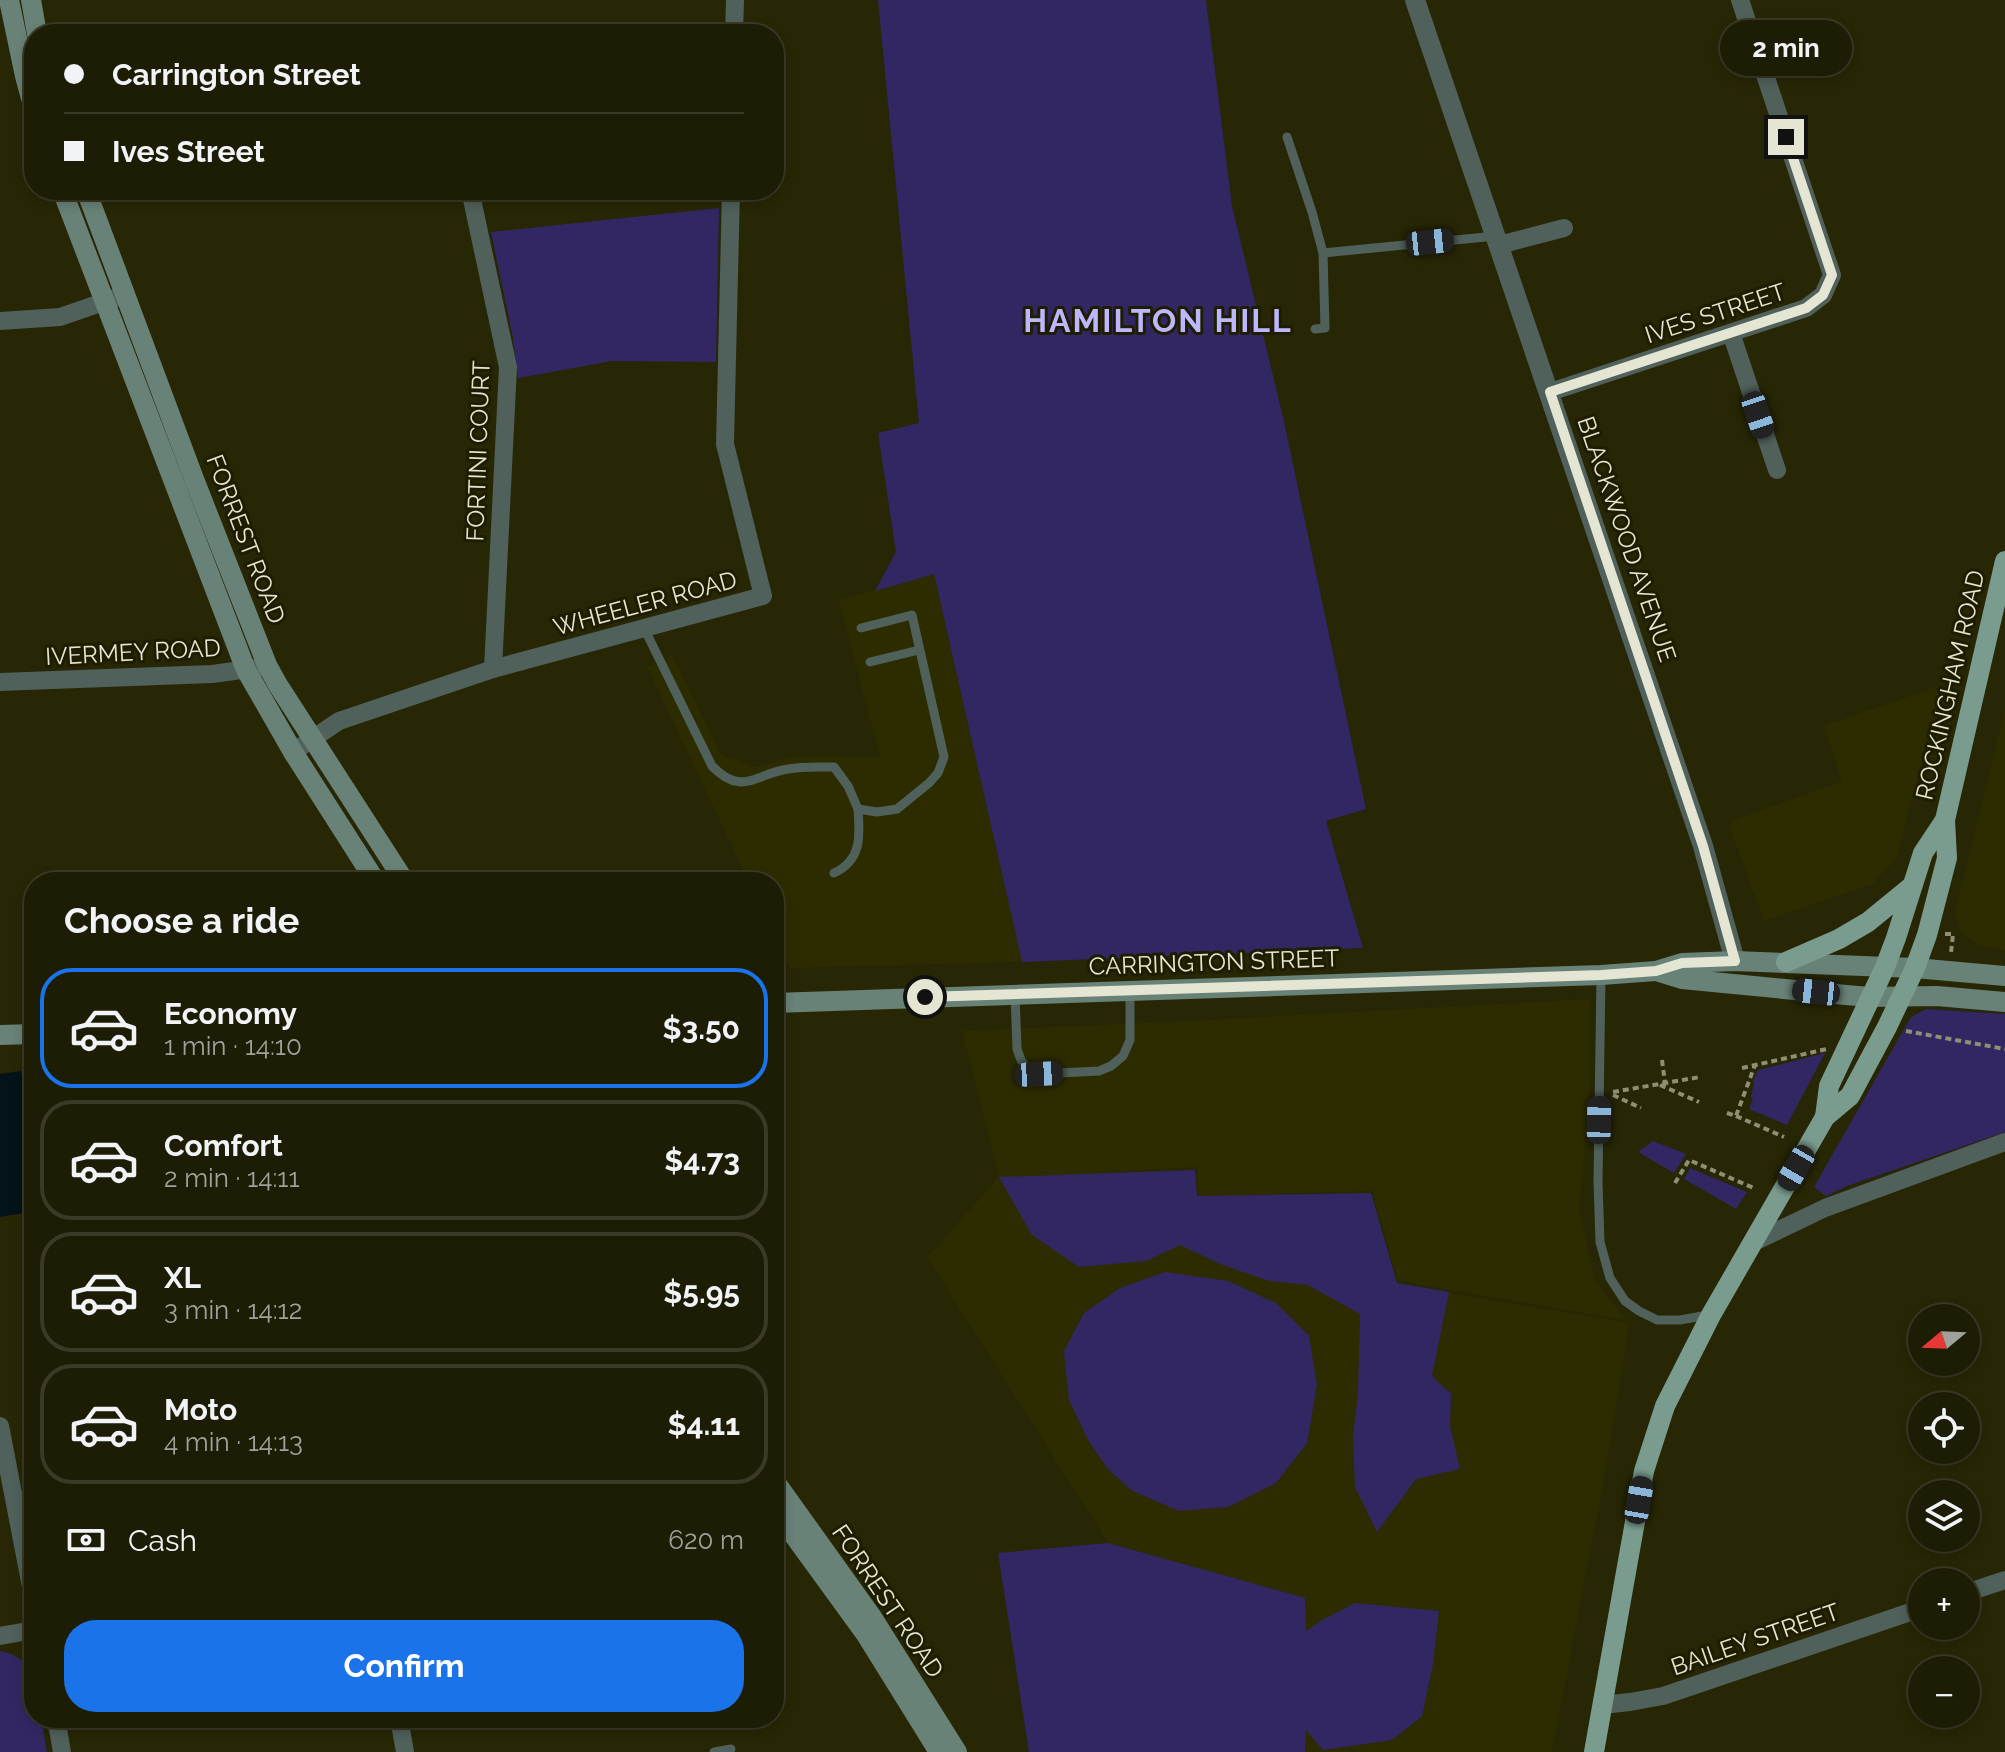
<!DOCTYPE html>
<meta charset="utf-8">
<style>
body{margin:0;font-family:Raleway,sans-serif;background:#2a2913;color:#f1f3f6;height:100vh;display:flex;flex-direction:column;font-size:30px;white-space:nowrap}
*{box-sizing:border-box;margin:0}
p{font-size:26px;color:#a0a19a}
.icon{flex:none;width:44px;height:44px;fill:none;stroke:currentColor;stroke-width:2;stroke-linecap:round;stroke-linejoin:round}
.map{position:relative;flex:1;overflow:hidden}
.drawer{position:absolute;left:24px;top:872px;width:760px;height:856px;display:flex;flex-direction:column;background:#1d1c04;border-radius:32px;box-shadow:0 4px 12px #0003,0 0 0 2px #3b3a26}
.drawer>*{flex:none}
.guide{position:absolute;left:24px;top:24px;width:760px;height:176px;border-radius:32px;box-shadow:0 4px 12px #0003,0 0 0 2px #3b3a26;display:grid;align-content:center;height:176px;padding:0 40px;background:#1d1c04}
.needle{width:52px;rotate:251deg}
.tools{position:absolute;left:1908px;top:1304px;display:grid;gap:16px}
.tools a{display:grid;place-items:center;width:72px;height:72px;border-radius:50%;background:#1d1c04;box-shadow:0 4px 12px #0003,0 0 0 2px #3b3a26;font-size:40px}
.end{position:absolute;width:36px;height:36px;margin:-18px;border:10px solid #e4e5d2;background:#111;box-shadow:0 0 0 4px #111}
.from{border-radius:50%}
.bubble{position:absolute;height:56px;border-radius:28px;background:#1d1c04;box-shadow:0 4px 12px #0003,0 0 0 2px #3b3a26;font-size:26px;font-weight:700;line-height:56px;text-align:center}
.car{position:absolute;width:24px;height:48px;margin:-24px -12px;border-radius:10px;box-shadow:0 0 6px 2px #0007;background:linear-gradient(#222 24%,#8ab4d8 0 40%,#222 0 76%,#8ab4d8 0 86%,#222 0)}
.guide b{display:flex;align-items:center;gap:28px;height:76px;font-size:30px}
.guide b+b{border-top:2px solid #3b3a26}
.guide i{width:20px;height:20px;background:#f1f3f6}
ul{padding:0;list-style:none}
li{display:flex;align-items:center;gap:24px;height:120px;margin:0 16px 12px;padding:0 24px;border:4px solid #3b3a26;border-radius:32px}
li div{flex:1}
li b{display:block;font-size:30px}
li em{font-style:normal;font-weight:700}
li.active{border-color:#1a73e8}
li>.icon{width:72px;height:72px;stroke-width:1.5}
h2{padding:0 40px;font-size:36px;line-height:96px}
.pay{display:flex;align-items:center;gap:20px;height:88px;padding:0 40px;font-size:30px}
.pay p{margin-inline-start:auto}
.action{display:flex;gap:16px;margin-top:auto;padding:16px 40px}
.action a{flex:1;height:92px;border-radius:32px;background:#1a73e8;color:#fff;font-size:32px;font-weight:700;line-height:92px;text-align:center}
.map>svg:first-child{display:block}
.built{fill:#2d2c01;fill-rule:evenodd}
.green{fill:#332763}
.water{fill:#041219}
.lines{fill:none;stroke-linecap:round;stroke-linejoin:round}
.path{stroke:#8f8f75;stroke-width:4;stroke-dasharray:6 4;stroke-linecap:butt}
.service{stroke:#50605a;stroke-width:9}
.minor{stroke:#50605a;stroke-width:18}
.tertiary{stroke:#50605a;stroke-width:20}
.secondary{stroke:#688277;stroke-width:20}
.primary{stroke:#7a9c8e;stroke-width:20}
.route{stroke:#e4e5d2;stroke-width:10}
.labels{text-anchor:middle;dominant-baseline:central;stroke-width:6;stroke-linejoin:round;paint-order:stroke}
.street-label{font-size:24px;fill:#e4e5d2;stroke:#1e1d00}
.district-label{font-size:32px;font-weight:bold;letter-spacing:2px;fill:#bdb7fe;stroke:#1e1d00}
</style>
<div class="map">
<svg width="2005" height="1752" viewBox="0 0 2005 1752">
<rect width="100%" height="100%" fill="#272605"/>
<g class="built">
<path d="M934,574L1022,962L790,968L774,935V882H749L647,667L672,655L721,755L725,757L739,760L751,767H756L790,757H880L839,600Z"/>
<path d="M1941,685L1897,858L1872,884L1764,921L1729,825L1737,819L1842,781L1824,726Z"/>
<path d="M2005,709V951L1978,945L1960,931L1955,912Z"/>
<path d="M1589,999V1103L1579,1209L1595,1280L1626,1320L1398,1281L1372,1191L1220,1195L1371,1193L1397,1284L1629,1323L1607,1463L1552,1752H1305V1599L1108,1543L927,1257L999,1177L962,1031L1189,1021ZM1197,1167L1199,1196H1197L1195,1170L1086,1173Z"/>
</g>
<g class="green">
<path d="M878,0H1206L1232,206L1283,417L1366,809L1326,821L1363,948L1022,962L934,574L875,591L896,552L878,433L919,423Z"/>
<path d="M719,208L716,362L612,361L518,378L513,338L491,232Z"/>
<path d="M1926,1009L2005,1014V1132L1847,1186L1826,1196L1814,1187L1911,1017Z"/>
<path d="M1825,1053L1787,1125L1749,1109L1753,1098L1751,1097L1754,1083L1753,1081L1758,1070Z"/>
<path d="M1653,1141L1686,1154L1674,1173L1638,1152Z"/>
<path d="M1690,1168L1747,1192L1736,1209L1684,1179Z"/>
<path d="M1195,1170L1197,1196L1371,1193L1397,1283L1449,1292L1432,1376L1451,1394L1450,1426L1460,1469L1416,1479L1377,1532L1355,1487L1353,1437L1358,1392L1360,1314L1308,1285L1269,1281L1220,1264L1180,1245L1146,1261L1079,1267L1032,1235L999,1177Z"/>
<path d="M1165,1272L1228,1281L1276,1303L1309,1336L1317,1385L1307,1443L1276,1483L1228,1507L1179,1511L1131,1490L1107,1468L1088,1440L1069,1400L1064,1351L1084,1313L1120,1288Z"/>
<path d="M1108,1543L1305,1598L1306,1631L1322,1620L1355,1603L1439,1611L1433,1664L1422,1716L1392,1740L1323,1750L1306,1730L1305,1752H1029L998,1553Z"/>
<path d="M0,1651C38,1658 34,1687 34,1718H41L47,1752H0Z"/>
</g>
<path class="water" d="M21,1071L34,1146V1211L0,1217V1074Z"/>
<g class="lines">
<g class="path">
<path d="M1945,934H1953L1951,953"/>
<path d="M1906,1031L2005,1049"/>
<path d="M1662,1060L1665,1083"/>
<path d="M1742,1068L1827,1049"/>
<path d="M1660,1085L1699,1102"/>
<path d="M1613,1092L1700,1077"/>
<path d="M1613,1095L1641,1108"/>
<path d="M1727,1113L1736,1116L1755,1065"/>
<path d="M1736,1116L1784,1137"/>
<path d="M1675,1183L1689,1160L1756,1189"/>
</g>
<g class="service">
<path d="M1287,137L1312,212L1323,253L1325,328L1315,329"/>
<path d="M1323,253L1496,236"/>
<path d="M644,628L712,766C742,797 755,774 788,769C803,766 819,767 834,767L848,786L858,809L877,812L897,809L929,783L938,773L944,757L912,615L861,628"/>
<path d="M870,662L919,650"/>
<path d="M834,873C862,860 860,836 858,809"/>
<path d="M1601,975L1598,1182L1600,1242L1610,1278L1625,1301L1639,1311L1657,1320H1680L1708,1315"/>
<path d="M1015,994L1017,1049L1021,1060L1028,1070L1039,1074L1099,1071L1111,1066L1123,1056L1130,1040V991"/>
<path d="M714,1752L731,1749"/>
</g>
<g class="minor">
<path d="M734,34L735,0"/>
<path d="M470,190L508,367L493,669"/>
<path d="M1499,245L1564,228"/>
<path d="M0,321L60,317L118,297"/>
<path d="M1731,333L1777,470"/>
<path d="M1550,392L1806,308L1823,295L1832,275L1740,0"/>
<path d="M0,682L212,674L257,668"/>
<path d="M293,752L339,721L493,669L763,596L725,444L731,190"/>
<path d="M1752,1243L1825,1208L2005,1142"/>
<path d="M0,1426L34,1602"/>
<path d="M1966,1593L2005,1580"/>
<path d="M0,1636L34,1630"/>
<path d="M1602,1705L1630,1702L1663,1696L1922,1608"/>
<path d="M56,1718L62,1752"/>
<path d="M399,1718L405,1752"/>
</g>
<path class="tertiary" d="M1415,0L1703,846L1735,961"/>
<g class="secondary">
<path d="M9,0L25,76L34,109"/>
<path d="M31,0L37,34"/>
<path d="M62,190L246,670L293,752L376,882"/>
<path d="M86,190L194,479L267,665L278,685L405,882"/>
<path d="M1656,971L1682,979L1846,995L1870,997L1937,996L2005,1002"/>
<path d="M774,1003L1601,975L1656,971L1682,963L1735,961L1915,968L2005,976"/>
<path d="M0,1035L34,1034"/>
<path d="M774,1480L872,1617L957,1752"/>
<path d="M774,1508L865,1633L939,1752"/>
</g>
<g class="primary">
<path d="M1786,962L1839,939L1868,922L1912,886"/>
<path d="M1825,1117L1829,1086L1885,967L1896,938L1923,853L1945,820"/>
<path d="M1594,1752L1644,1471L1665,1406L1711,1315L1825,1117L1850,1096L1887,1027L1915,968L1927,935L1947,858L1945,820L2005,561"/>
</g>
</g>
<g class="lines">
<path class="route" d="M925,997L1601,975L1656,971L1682,963L1735,961L1703,846L1550,392L1806,308L1823,295L1832,275L1786,137"/>
</g>
<g class="labels">
<g class="street-label">
<text transform="translate(1715 313) rotate(-18)">IVES STREET</text>
<text transform="translate(478 451) rotate(-88)">FORTINI COURT</text>
<text transform="translate(246 539) rotate(69)">FORREST ROAD</text>
<text transform="translate(1627 539) rotate(71)">BLACKWOOD AVENUE</text>
<text transform="translate(645 603) rotate(-15)">WHEELER ROAD</text>
<text transform="translate(133 652) rotate(-3)">IVERMEY ROAD</text>
<text transform="translate(1950 685) rotate(-77)">ROCKINGHAM ROAD</text>
<text transform="translate(1214 962) rotate(-2)">CARRINGTON STREET</text>
<text transform="translate(888 1601) rotate(56)">FORREST ROAD</text>
<text transform="translate(1755 1639) rotate(-19)">BAILEY STREET</text>
</g>
<g class="district-label">
<text x="1158" y="320">HAMILTON HILL</text>
</g>
</g>
</svg>
<div class="tools">
<a><svg class="needle" viewBox="-14 -14 28 28"><path d="M0-13l5 13h-10z" fill="#e53935"/><path d="M0 13l5-13h-10z" fill="#a0a19a"/></svg></a>
<a><svg class="icon" aria-label="locate" viewBox="0 0 24 24"><circle cx="12" cy="12" r="6"/><path d="M12 2v4M12 18v4M2 12h4M18 12h4"/></svg></a>
<a><svg class="icon" aria-label="layers" viewBox="0 0 24 24"><path d="M12 4l9 5-9 5-9-5zM3 14l9 5 9-5"/></svg></a>
<a>+</a>
<a>−</a>
</div>
<i class="end from" style="left:925px;top:997px"></i>
<i class="end" style="left:1786px;top:137px"></i>
<div class="bubble" style="left:1720px;top:20px;width:132px">2 min</div>
<i class="car" style="left:1430px;top:242px;rotate:84deg"></i>
<i class="car" style="left:1758px;top:415px;rotate:161deg"></i>
<i class="car" style="left:1816px;top:992px;rotate:276deg"></i>
<i class="car" style="left:1039px;top:1074px;rotate:87deg"></i>
<i class="car" style="left:1599px;top:1120px;rotate:1deg"></i>
<i class="car" style="left:1796px;top:1168px;rotate:210deg"></i>
<i class="car" style="left:1639px;top:1500px;rotate:10deg"></i>
<div class="guide">
<b><i class="from"></i>Carrington Street</b>
<b><i></i>Ives Street</b>
</div>
<section class="drawer">
<h2>Choose a ride</h2>
<ul>
<li class="active"><svg class="icon" aria-label="car" viewBox="0 0 24 24"><path d="M5 17H2v-5l4-1 3-4h7l3 4 3 1v5h-3M9 17h6M6 11h13"/><circle cx="7" cy="17" r="2"/><circle cx="17" cy="17" r="2"/></svg><div><b>Economy</b><p>1 min · 14:10</p></div><em>$3.50</em></li>
<li><svg class="icon" aria-label="car" viewBox="0 0 24 24"><path d="M5 17H2v-5l4-1 3-4h7l3 4 3 1v5h-3M9 17h6M6 11h13"/><circle cx="7" cy="17" r="2"/><circle cx="17" cy="17" r="2"/></svg><div><b>Comfort</b><p>2 min · 14:11</p></div><em>$4.73</em></li>
<li><svg class="icon" aria-label="car" viewBox="0 0 24 24"><path d="M5 17H2v-5l4-1 3-4h7l3 4 3 1v5h-3M9 17h6M6 11h13"/><circle cx="7" cy="17" r="2"/><circle cx="17" cy="17" r="2"/></svg><div><b>XL</b><p>3 min · 14:12</p></div><em>$5.95</em></li>
<li><svg class="icon" aria-label="car" viewBox="0 0 24 24"><path d="M5 17H2v-5l4-1 3-4h7l3 4 3 1v5h-3M9 17h6M6 11h13"/><circle cx="7" cy="17" r="2"/><circle cx="17" cy="17" r="2"/></svg><div><b>Moto</b><p>4 min · 14:13</p></div><em>$4.11</em></li>
</ul>
<div class="pay"><svg class="icon" aria-label="cash" viewBox="0 0 24 24"><path d="M3 7h18v10H3z"/><circle cx="12" cy="12" r="2"/></svg>Cash<p>620 m</p></div>
<div class="action"><a>Confirm</a></div>
</section>
</div>
